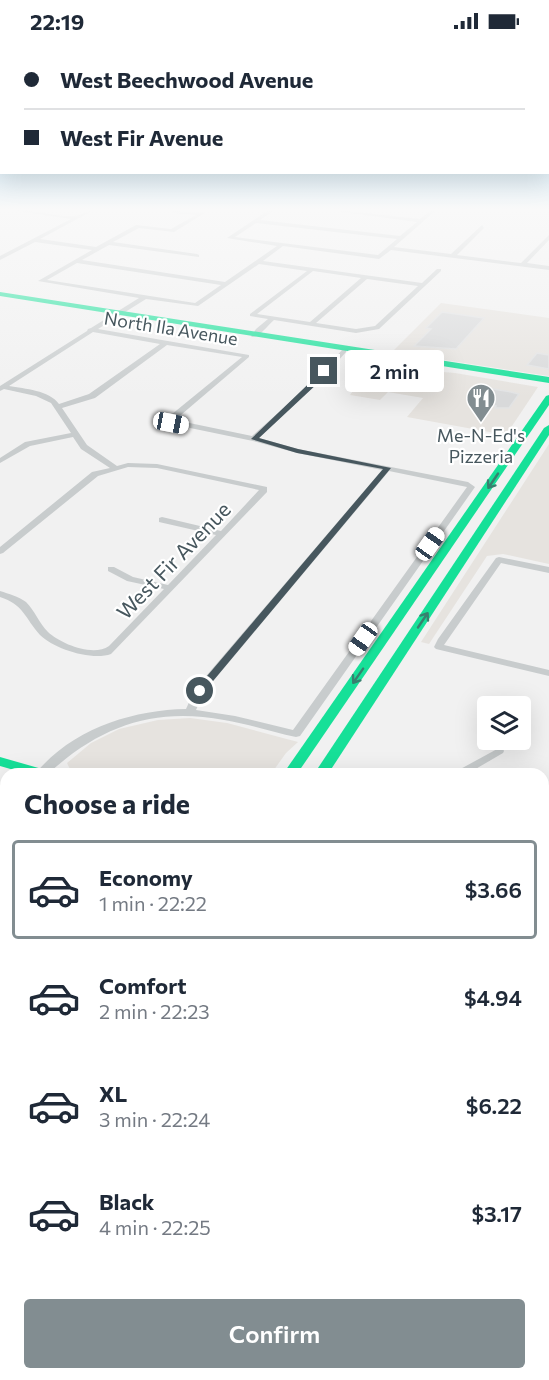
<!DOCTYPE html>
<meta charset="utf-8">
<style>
body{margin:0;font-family:Commissioner,sans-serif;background:#f2f2f3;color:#1f2937;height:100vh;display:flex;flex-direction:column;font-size:22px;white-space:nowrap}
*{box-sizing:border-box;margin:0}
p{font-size:20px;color:#747a83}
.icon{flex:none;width:33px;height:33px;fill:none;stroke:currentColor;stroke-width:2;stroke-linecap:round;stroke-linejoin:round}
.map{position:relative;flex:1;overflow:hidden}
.panel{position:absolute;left:0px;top:726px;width:549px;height:612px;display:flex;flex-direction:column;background:#fff;border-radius:18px 18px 0 0;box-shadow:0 6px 24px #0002}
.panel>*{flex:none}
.banner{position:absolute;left:0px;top:0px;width:549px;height:132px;box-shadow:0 6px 24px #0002;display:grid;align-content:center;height:132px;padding:0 24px;background:#fff}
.buttons{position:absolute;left:477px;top:654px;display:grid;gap:12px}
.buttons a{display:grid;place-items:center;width:54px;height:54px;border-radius:6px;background:#fff;box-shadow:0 6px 24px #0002;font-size:30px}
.end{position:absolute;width:27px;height:27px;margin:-14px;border:8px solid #47575e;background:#fff;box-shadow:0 0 0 3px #fff}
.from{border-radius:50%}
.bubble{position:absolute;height:42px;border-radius:6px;background:#fff;box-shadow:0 6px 24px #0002;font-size:20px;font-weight:600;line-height:42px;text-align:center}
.car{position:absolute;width:18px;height:36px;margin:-18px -9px;border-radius:8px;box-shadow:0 0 4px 2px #0007;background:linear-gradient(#fff 24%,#345 0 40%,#fff 0 76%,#345 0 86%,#fff 0)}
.banner b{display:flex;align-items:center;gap:21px;height:57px;font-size:22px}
.banner b+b{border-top:2px solid #e0e1e3}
.banner i{width:15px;height:15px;background:#1f2937}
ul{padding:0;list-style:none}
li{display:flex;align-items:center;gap:18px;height:99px;margin:0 12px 9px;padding:0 12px;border:3px solid transparent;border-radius:6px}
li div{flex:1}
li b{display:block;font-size:22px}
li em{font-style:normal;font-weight:600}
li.selected{border-color:#828d91}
li>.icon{width:54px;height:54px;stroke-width:1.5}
h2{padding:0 24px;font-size:27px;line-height:72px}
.action{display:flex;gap:12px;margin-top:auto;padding:12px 24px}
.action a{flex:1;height:69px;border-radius:6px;background:#828d91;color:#fff;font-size:24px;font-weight:600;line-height:69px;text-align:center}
.status{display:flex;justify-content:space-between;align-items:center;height:42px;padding:0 30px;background:#fff;direction:ltr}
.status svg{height:16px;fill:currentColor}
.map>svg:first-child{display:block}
.commercial{fill:#e6e3df}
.building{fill:#d8d9da;stroke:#e2e3e4;stroke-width:1.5}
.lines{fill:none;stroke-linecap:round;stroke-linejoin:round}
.street{fill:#c8cccd;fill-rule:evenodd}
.fast{fill:#16e098;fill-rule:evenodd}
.slow{fill:#ffcf43;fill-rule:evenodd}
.oneway{stroke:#38806f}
.route{fill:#47575e}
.labels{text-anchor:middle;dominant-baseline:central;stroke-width:4.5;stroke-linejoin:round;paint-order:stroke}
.far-street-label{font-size:18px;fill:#47575e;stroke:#fff}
.far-poi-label{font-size:18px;fill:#47575e;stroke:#fff}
.street-label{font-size:21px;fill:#47575e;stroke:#fff}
</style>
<div class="status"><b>22:19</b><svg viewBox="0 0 49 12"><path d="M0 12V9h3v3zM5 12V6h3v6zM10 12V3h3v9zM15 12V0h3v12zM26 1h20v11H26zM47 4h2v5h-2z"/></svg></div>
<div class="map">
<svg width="549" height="1338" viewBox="0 0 549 1338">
<rect width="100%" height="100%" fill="#f1f1f1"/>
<g class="commercial">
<path d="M441,261L549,276V334L392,310Z"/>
<path d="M378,318L428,327L432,329L455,331L538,345L506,393L407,375L423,356L388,350L380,358L350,353L365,332Z"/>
<path d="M549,402V522L503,512L487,514L429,602L421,600Z"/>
<path d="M190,676L227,681L298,700L286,711L271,732H89L70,727L67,721L91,701L119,687L158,678Z"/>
</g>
<g class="building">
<path d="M442,270L484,276L456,307L414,304L431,287L426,286Z"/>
<path d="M537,311L549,313V327L527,323Z"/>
<path d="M487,346L511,350L519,352L509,366H495L496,364L476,360Z"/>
</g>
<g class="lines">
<g class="street">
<path d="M17,169C36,167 58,176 74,174C81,174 85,169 92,169L40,197L96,205L136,183L171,187L196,173L174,171L172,169L200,170L208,169L174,190L139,186L113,200L197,212L199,213V215L109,203L82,218L225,240L277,204L227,196L267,169H273L260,178L400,194L417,180L335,169H347L420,177L430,169H435L394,205L451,212L482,183L484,186L457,213L521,221L549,193V198L527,221L549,224V228L391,208L379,217L283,204L263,219L422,241L437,227H441V229L379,287L356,291L274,278C267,284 259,296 252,295L251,294L256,287L268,277L250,274V272L307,229L259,222L198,264L146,257L98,287L249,313V315L175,378L252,394L315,338L342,308H346V310L319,340L259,396L298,407L468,440L475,445L300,694L296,695C272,690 249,682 224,678C154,665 100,684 48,732L36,731C72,687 132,668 186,667L195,647L382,428L297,411L253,399L166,381V377L242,315L167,303L95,356L62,366L87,403L117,424L128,421L157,422L267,445V450L111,612C92,619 54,607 40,593C25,576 23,562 0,555V549C9,552 18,554 26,560C35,569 39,581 48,590C61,602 93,615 109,604L164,547L127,539L108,529V525H114L133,535L168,543L216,493L159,480V476L162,475L221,489L259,448L157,426L128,425L98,434L3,511L0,512V505L92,430L110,426L81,407L73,395L30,404L0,421V416L25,400L71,391L51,361L36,354L4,347L0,349V344L87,289L88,287L91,286L139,256L38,239L92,208L35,200L0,218V214L71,177ZM256,181L397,197L378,213L235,195ZM77,221L221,243L195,261L47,238ZM313,229L361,236L310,280L257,272ZM367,237L418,244L375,284L356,287L316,281ZM93,290L160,302L89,352L59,362C49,348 25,347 9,344ZM389,429L467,445L293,688L235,674L196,668L204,650Z"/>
<path d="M499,515L549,525V531L501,521L444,603L549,628V634L436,607L434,605L438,597L496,516Z"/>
<path d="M499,706L503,707L504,709L503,711L467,732H453L455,730Z"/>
<path d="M6,874V888L0,891V877Z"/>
<path d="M6,1089V1108L0,1110V1091Z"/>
<path d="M543,1108L549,1110V1124L543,1122Z"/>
<path d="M293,1332H311L308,1338H290Z"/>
</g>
<g class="fast">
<path d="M0,250L549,335V341L0,254Z"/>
<path d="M549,353V363L297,732H283L546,354Z"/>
<path d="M549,383V393L328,732H314L544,386Z"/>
<path d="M0,715L49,729L51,732H28L0,724Z"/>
<path d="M6,1137V1162L0,1164V1139Z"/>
<path d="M6,1200V1226L0,1229V1203Z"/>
</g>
<path class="slow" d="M543,874L549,876V888L543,886Z"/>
</g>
<defs><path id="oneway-shaft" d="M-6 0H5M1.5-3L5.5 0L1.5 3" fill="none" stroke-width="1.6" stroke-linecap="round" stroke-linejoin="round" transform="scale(1.5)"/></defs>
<g class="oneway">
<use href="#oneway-shaft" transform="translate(493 439) rotate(124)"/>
<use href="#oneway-shaft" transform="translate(423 578) rotate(-56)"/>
<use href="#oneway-shaft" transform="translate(358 634) rotate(125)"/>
</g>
<linearGradient id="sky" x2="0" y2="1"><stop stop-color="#8eccec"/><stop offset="0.47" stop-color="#f9f9f9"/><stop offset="1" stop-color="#f9f9f9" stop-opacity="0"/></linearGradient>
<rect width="549" height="356" fill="url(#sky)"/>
<path class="route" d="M324,327L327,329L319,340L259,396L298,407L391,426L203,651H196V647L383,427L297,411L251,397Z"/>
<defs>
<g id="restaurant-pin" transform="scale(1.5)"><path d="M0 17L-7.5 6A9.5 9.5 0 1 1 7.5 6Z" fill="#828d91" stroke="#fff"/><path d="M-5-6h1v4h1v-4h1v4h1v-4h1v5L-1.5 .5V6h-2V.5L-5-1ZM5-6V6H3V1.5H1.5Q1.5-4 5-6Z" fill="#fff"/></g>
</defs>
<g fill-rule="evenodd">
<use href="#restaurant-pin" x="481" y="356"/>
</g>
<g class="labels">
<g class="far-street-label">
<text transform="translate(171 286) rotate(9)">North Ila Avenue</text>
</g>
<g class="far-poi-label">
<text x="481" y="393">Me-N-Ed's<tspan x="481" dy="21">Pizzeria</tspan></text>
</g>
<g class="street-label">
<text transform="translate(173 518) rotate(-46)">West Fir Avenue</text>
</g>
</g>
</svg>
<div class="buttons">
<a><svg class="icon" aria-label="layers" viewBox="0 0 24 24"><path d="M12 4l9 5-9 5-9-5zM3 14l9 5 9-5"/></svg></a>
</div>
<i class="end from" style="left:200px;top:649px"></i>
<i class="end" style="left:324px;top:329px"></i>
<div class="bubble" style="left:345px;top:308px;width:99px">2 min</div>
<i class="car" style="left:171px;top:381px;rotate:101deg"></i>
<i class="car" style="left:430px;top:502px;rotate:35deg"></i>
<i class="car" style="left:363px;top:597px;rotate:215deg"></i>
<div class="banner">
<b><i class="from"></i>West Beechwood Avenue</b>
<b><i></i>West Fir Avenue</b>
</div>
<section class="panel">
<h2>Choose a ride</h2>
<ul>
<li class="selected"><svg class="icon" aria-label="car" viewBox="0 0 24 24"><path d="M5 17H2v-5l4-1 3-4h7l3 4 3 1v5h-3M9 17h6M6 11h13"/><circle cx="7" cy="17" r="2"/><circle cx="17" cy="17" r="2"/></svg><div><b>Economy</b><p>1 min · 22:22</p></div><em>$3.66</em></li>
<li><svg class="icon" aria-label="car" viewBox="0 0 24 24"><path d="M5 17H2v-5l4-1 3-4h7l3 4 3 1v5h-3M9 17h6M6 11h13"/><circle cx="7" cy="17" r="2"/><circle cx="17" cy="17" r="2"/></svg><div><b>Comfort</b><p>2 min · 22:23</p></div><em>$4.94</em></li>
<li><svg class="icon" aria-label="car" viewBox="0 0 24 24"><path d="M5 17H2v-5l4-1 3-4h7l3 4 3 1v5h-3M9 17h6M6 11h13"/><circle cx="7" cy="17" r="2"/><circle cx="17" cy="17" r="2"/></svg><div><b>XL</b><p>3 min · 22:24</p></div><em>$6.22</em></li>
<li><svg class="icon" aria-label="car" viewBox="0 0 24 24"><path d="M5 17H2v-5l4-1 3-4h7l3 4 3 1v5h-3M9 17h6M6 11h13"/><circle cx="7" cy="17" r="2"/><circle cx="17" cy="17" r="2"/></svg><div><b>Black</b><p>4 min · 22:25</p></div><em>$3.17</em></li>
</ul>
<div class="action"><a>Confirm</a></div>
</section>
</div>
